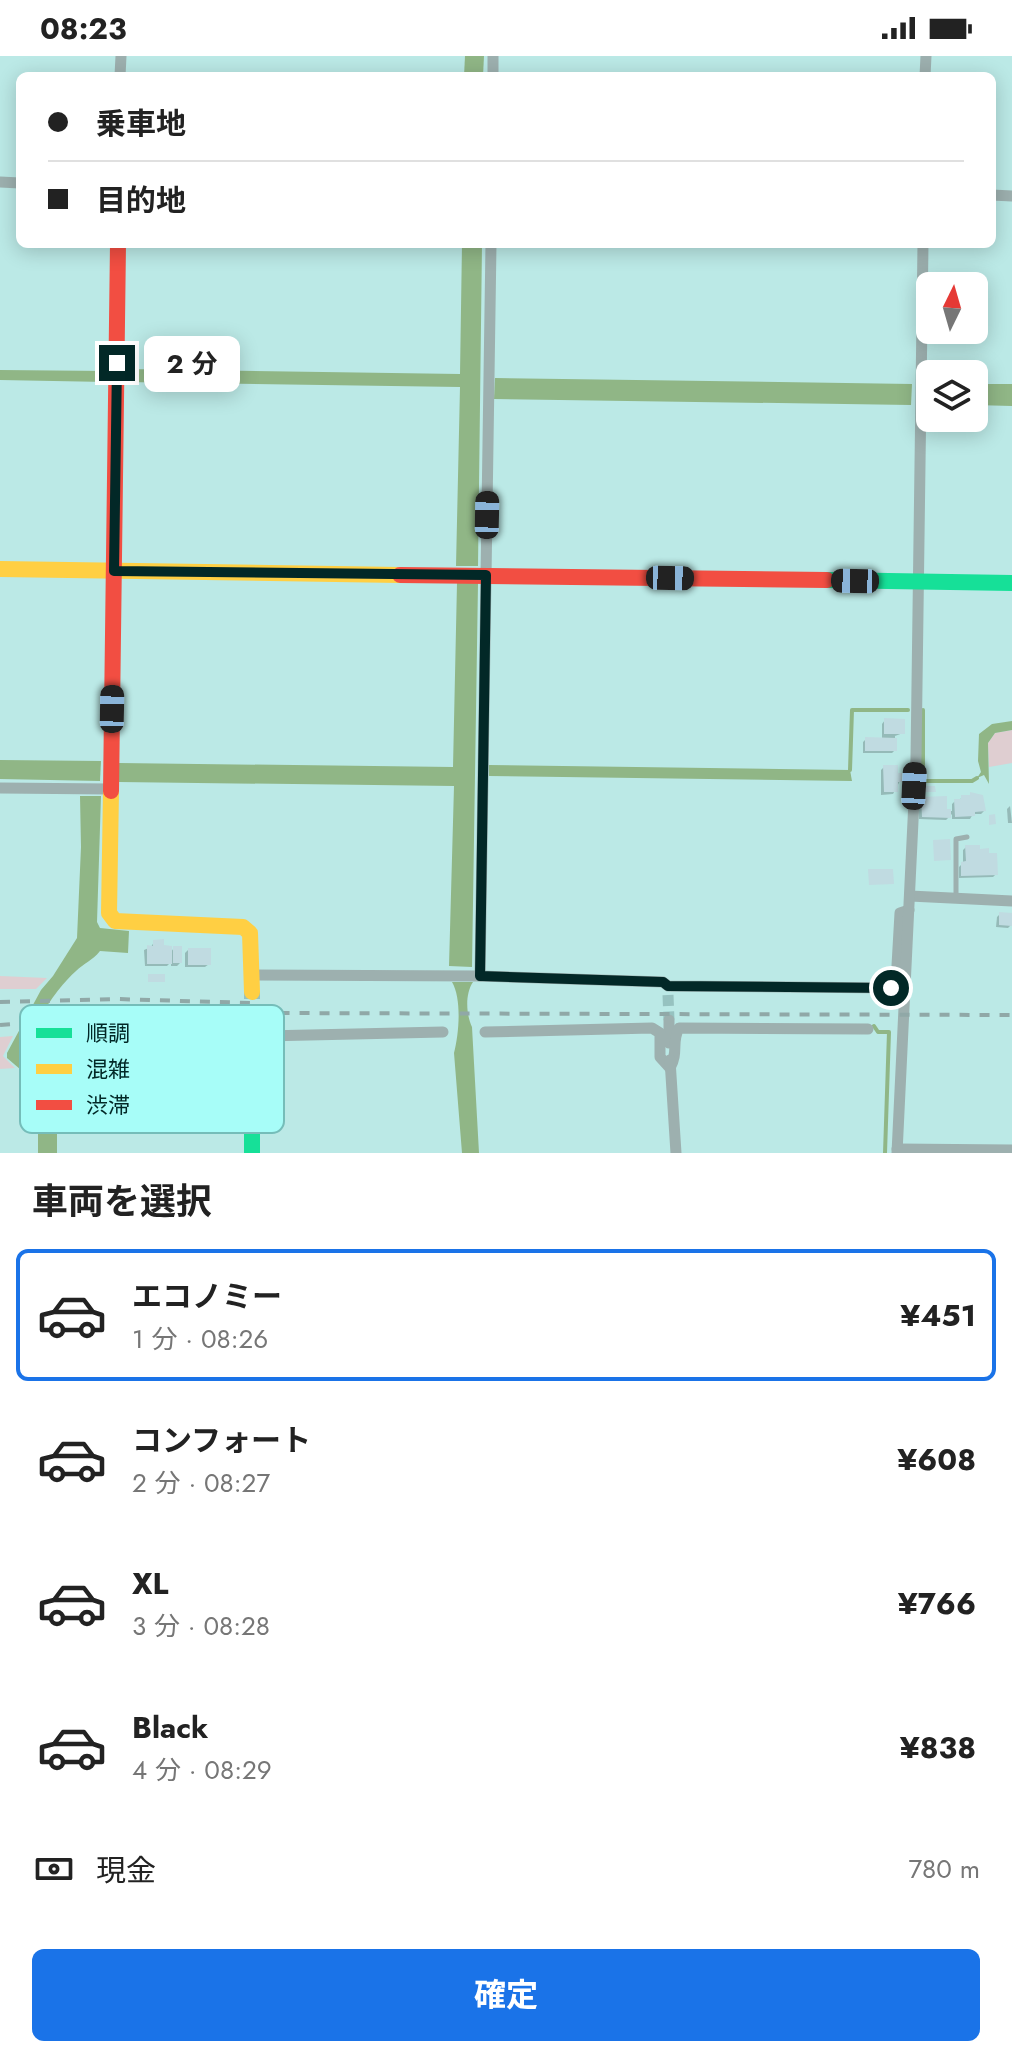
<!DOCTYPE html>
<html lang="ja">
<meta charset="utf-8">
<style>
body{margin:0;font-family:Jost,"Noto Sans JP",sans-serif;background:#f6f6f6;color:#222;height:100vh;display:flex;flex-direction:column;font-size:30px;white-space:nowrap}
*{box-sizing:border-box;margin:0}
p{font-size:26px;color:#767676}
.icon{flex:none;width:44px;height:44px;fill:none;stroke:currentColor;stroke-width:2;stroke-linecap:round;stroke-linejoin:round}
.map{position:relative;height:1097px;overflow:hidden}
.panel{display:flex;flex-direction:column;background:#fff;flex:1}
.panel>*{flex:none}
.hud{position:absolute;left:16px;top:16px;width:980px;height:176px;border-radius:12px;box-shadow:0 4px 20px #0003;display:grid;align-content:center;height:176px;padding:0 32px;background:#fff}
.needle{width:52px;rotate:5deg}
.tools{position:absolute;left:916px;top:216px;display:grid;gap:16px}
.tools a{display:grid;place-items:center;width:72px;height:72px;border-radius:12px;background:#fff;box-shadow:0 4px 20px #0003;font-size:40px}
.end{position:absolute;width:36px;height:36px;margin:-18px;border:10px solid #022827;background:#fff;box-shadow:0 0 0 4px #fff}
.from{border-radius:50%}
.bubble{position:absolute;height:56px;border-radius:12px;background:#fff;box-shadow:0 4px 20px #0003;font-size:26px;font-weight:700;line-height:56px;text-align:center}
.car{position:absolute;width:24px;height:48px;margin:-24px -12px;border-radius:10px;box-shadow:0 0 6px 2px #0007;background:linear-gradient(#222 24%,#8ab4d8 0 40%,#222 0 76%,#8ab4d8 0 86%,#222 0)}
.hud b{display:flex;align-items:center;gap:28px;height:76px;font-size:30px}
.hud b+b{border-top:2px solid #e0e0e0}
.hud i{width:20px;height:20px;background:#222}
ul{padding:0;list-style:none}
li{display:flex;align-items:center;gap:24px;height:132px;margin:0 16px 12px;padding:0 16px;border:4px solid transparent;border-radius:12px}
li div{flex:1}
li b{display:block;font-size:30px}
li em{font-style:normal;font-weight:700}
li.selected{border-color:#1a73e8}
li>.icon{width:72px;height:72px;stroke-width:1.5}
h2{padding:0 32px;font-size:36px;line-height:96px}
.pay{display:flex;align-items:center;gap:20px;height:88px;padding:0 32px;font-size:30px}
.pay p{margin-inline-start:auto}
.primary-button{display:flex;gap:16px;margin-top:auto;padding:16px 32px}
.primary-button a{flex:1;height:92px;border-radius:12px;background:#1a73e8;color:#fff;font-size:32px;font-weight:700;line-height:92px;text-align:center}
.status{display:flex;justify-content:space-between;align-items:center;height:56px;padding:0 40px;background:#fff;direction:ltr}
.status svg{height:22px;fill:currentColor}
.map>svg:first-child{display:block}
.green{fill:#dfced1}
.water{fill:#90b686}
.shadow{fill:#0003}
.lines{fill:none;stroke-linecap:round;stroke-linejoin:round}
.stream{stroke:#90b686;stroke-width:4}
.building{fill:#c0dbe1}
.street-tunnel{stroke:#96c2c0;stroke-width:11;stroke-dasharray:11 5.5;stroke-linecap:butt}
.secondary-tunnel{stroke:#96c2c0;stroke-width:16;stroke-dasharray:16 8;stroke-linecap:butt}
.lane{stroke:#9db0af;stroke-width:5}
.street{stroke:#9db0af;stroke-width:11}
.fast{stroke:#16e098;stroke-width:16}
.slow{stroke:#ffcf43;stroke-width:16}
.jam{stroke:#f24e42;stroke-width:16}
.rail{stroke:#90a8a7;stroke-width:4;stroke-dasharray:10 10;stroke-linecap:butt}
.route{stroke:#022827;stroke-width:10}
.key{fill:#a7fdf8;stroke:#75bdb9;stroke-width:2}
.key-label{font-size:22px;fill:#022827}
</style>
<div class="status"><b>08:23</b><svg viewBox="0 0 49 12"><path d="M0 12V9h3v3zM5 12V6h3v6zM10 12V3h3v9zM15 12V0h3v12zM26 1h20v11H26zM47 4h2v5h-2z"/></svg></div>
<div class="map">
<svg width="1012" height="1097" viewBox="0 0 1012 1097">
<rect width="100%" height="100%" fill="#bbe9e6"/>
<g class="green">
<path d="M1012,674V707L989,711L988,687L995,677Z"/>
<path d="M0,920L47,922L36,933H0Z"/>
<path d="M13,980L3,1000L15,1012L0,1013V981Z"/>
</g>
<g class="water">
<path d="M465,0H484L483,20H464Z"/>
<path d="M462,188H482L478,510H456L460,331L124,326L125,313L460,318Z"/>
<path d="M0,314L107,315V326L0,324Z"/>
<path d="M495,322L912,328L911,349L494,343Z"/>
<path d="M974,328H1012V350L974,349Z"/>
<path d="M457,527H478L472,911L449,910L454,730L119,726V707L453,711Z"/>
<path d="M1012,665V674L995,677L988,687L989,728L984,719L977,722L981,716L978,705L979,678L992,668Z"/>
<path d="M0,704L101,705L100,725L0,723Z"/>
<path d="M489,709L850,714L852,725L489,720Z"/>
<path d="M80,740H101L97,866L100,872L129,875L128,897L100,895C92,905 84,907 76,915C59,930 25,974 34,996C37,1004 51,1013 57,1018V1097H38V1060L34,1025L7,1002V997L41,934L53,920L77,882L81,791Z"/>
<path d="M452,926H473C465,938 466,958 472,971L479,1097H462L454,997C459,978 462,943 452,926Z"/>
</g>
<g class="shadow">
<path d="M885,664L903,677L895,680V694L892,697H863V686L866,683H882V668Z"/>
<path d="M884,711L900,725L893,738L881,739V714Z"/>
<path d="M970,739L984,755L981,758H973L970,763H952V758L946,764L919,763V746L922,743L945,755H952V748L955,745Z"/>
<path d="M1010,750L1012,767H1008L1007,753Z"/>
<path d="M966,791L996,818L993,821L959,822V811L963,807V794Z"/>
<path d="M1000,858L1011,869L1008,872L996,871L997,861Z"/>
<path d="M154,886L170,897L174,892L180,907L177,910H171V906L167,910H145L144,894L151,891Z"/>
<path d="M188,894L209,908L205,911H185V897Z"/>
</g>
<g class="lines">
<g class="stream">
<path d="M923,654V725H972L977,722"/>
<path d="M850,714L852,654H908"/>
<path d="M874,970L878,976H889L885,1097"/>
</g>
</g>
<g class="building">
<path d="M884,662L905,663V678H884Z"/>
<path d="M865,681L897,682V695H865Z"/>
<path d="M883,709H898V717H902V726H898V736H884Z"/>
<path d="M920,730H935L936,736H920Z"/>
<path d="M970,736L983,739L986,755L975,756V760L955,761L954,743H961V739H970Z"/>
<path d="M947,740V753H951V762L922,761L921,741Z"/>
<path d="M995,758L996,768L989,769V759Z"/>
<path d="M950,783L951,804L934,805L933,784Z"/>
<path d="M965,789H980V793L989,792V797H997L998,819L961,820V806L966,805Z"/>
<path d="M868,813H893L894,828L869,829Z"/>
<path d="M999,856L1012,857V870L999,869Z"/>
<path d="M164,883V889L172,890V908H147V889L153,890V884Z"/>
<rect x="173" y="890" width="9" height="17"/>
<rect x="188" y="892" width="23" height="17"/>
<rect x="148" y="918" width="17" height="8"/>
</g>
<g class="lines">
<path class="street-tunnel" d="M668,939L669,964"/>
<path class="secondary-tunnel" d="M252,967V936"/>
<path class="lane" d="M956,841V783L967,781"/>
<g class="street">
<path d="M120,20L121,0"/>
<path d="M493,20V0"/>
<path d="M925,20L926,0"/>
<path d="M0,126L20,127"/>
<path d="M992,139L1012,140"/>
<path d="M0,732L110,733"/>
<path d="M910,840L1012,845"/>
<path d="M252,919L480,920L491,188"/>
<path d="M480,920L663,926L668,930L891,932L896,927L900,857L909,854"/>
<path d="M669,964V987"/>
<path d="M485,976L652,972L660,977V1001L670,1012C679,996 671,986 679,972L868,973"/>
<path d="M94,988L126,983L443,976"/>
<path d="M670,1004L676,1097"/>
<path d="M897,1093L1012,1094"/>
<path d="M897,1097L916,703L923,188"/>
</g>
<g class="fast">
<path d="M827,524L1012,527"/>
<path d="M252,967V1097"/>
</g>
<g class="slow">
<path d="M0,513L400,519"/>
<path d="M111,735L109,857L115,865L243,871L250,877L252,936"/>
</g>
<g class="jam">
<path d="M400,519L827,524"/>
<path d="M111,735L118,188"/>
</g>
<g class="rail">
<path d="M0,946L116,943L252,947"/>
<path d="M0,969L118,959H211L267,957L1012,959"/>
</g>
</g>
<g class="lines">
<path class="route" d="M117,307L114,515L486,519L480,920L663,926L668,930L891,932"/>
</g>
<rect x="20" y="949" width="264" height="128" rx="12" class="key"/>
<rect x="36" y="972" width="36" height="10" fill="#16e098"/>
<rect x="36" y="1008" width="36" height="10" fill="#ffcf43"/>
<rect x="36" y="1044" width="36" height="10" fill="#f24e42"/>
<g class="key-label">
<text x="86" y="985">順調</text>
<text x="86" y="1021">混雑</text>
<text x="86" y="1057">渋滞</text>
</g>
</svg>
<div class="tools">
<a><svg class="needle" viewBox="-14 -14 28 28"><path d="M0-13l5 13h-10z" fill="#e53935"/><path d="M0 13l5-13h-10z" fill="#767676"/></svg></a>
<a><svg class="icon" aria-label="layers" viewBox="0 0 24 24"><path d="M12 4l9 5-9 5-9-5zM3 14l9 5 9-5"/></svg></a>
</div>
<i class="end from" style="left:891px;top:932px"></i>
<i class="end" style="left:117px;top:307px"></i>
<div class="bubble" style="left:144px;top:280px;width:96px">2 分</div>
<i class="car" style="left:487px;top:459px;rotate:1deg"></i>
<i class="car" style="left:670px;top:522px;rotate:91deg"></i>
<i class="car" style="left:855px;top:525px;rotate:271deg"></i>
<i class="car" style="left:112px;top:653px;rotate:1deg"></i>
<i class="car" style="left:914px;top:730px;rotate:3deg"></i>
<div class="hud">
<b><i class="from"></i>乗車地</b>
<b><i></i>目的地</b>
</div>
</div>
<section class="panel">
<h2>車両を選択</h2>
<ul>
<li class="selected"><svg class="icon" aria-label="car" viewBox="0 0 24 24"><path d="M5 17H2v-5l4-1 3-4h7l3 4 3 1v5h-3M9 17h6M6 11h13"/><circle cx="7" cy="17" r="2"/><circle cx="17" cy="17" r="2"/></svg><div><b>エコノミー</b><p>1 分 · 08:26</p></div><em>¥451</em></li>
<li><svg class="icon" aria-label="car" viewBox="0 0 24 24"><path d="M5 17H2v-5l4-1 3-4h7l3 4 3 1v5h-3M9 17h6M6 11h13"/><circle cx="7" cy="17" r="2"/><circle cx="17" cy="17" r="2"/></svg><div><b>コンフォート</b><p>2 分 · 08:27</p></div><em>¥608</em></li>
<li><svg class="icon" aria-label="car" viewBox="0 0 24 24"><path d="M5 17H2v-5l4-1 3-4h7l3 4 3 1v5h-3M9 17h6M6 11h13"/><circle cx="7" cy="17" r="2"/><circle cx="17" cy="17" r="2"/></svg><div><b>XL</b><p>3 分 · 08:28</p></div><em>¥766</em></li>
<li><svg class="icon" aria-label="car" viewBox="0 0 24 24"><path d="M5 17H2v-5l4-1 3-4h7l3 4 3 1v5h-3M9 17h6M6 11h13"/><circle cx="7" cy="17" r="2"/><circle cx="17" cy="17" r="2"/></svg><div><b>Black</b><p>4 分 · 08:29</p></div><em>¥838</em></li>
</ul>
<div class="pay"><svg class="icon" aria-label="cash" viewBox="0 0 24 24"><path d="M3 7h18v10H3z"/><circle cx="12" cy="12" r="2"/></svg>現金<p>780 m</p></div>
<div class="primary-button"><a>確定</a></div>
</section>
